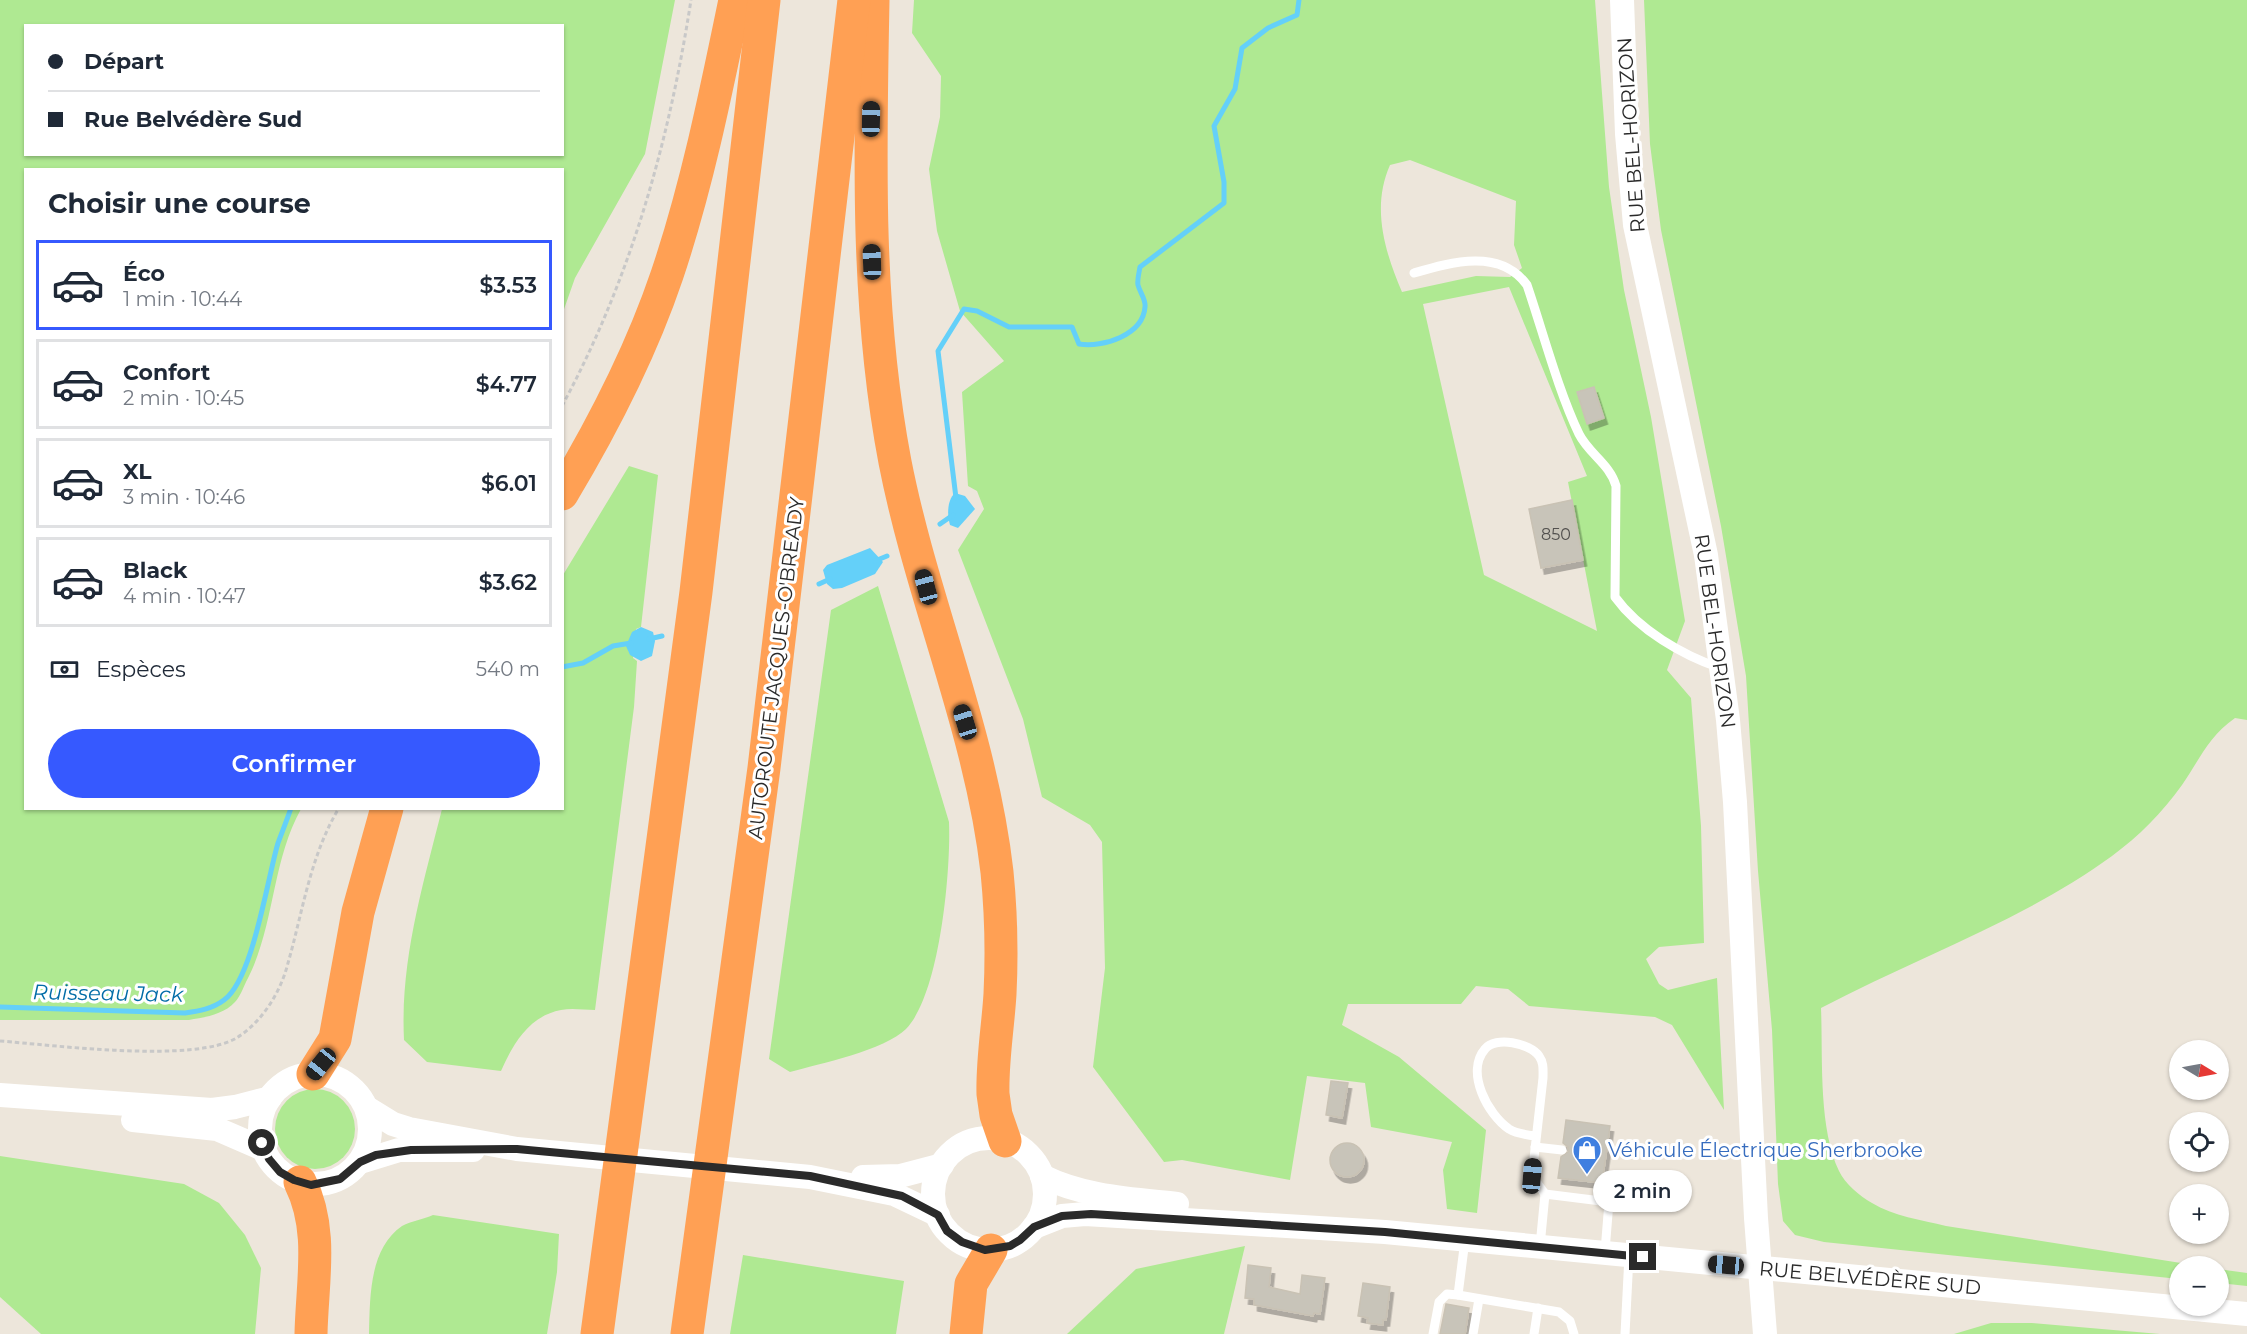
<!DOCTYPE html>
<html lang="fr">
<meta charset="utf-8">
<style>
body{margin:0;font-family:Montserrat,sans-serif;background:#f2f2f3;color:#1f2937;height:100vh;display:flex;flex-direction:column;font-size:22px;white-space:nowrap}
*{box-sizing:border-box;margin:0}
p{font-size:20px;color:#747a83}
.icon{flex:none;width:33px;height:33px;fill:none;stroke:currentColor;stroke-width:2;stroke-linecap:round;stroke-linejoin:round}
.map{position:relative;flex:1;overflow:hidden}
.sheet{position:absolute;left:24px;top:168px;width:540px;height:642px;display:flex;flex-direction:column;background:#fff;border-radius:0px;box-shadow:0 2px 4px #0004}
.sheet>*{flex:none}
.hud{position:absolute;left:24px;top:24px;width:540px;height:132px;border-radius:0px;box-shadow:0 2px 4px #0004;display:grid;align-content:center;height:132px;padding:0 24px;background:#fff}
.needle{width:39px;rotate:100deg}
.tools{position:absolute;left:2169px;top:1040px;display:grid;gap:12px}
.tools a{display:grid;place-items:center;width:60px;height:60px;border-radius:50%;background:#fff;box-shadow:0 2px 4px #0004;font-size:30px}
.end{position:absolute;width:27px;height:27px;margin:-14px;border:8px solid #2a2a2a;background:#fff;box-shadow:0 0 0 3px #fff}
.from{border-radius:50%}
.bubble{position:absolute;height:42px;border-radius:21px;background:#fff;box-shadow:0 2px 4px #0004;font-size:20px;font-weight:600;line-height:42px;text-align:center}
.car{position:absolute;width:18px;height:36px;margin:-18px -9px;border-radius:8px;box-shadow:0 0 4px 2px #0007;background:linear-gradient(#222 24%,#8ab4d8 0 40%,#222 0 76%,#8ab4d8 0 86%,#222 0)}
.hud b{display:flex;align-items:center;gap:21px;height:57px;font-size:22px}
.hud b+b{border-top:2px solid #e0e1e3}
.hud i{width:15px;height:15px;background:#1f2937}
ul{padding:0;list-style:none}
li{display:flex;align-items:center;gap:18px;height:90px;margin:0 12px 9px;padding:0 12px;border:3px solid #e0e1e3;border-radius:0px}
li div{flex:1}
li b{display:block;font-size:22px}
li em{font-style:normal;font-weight:600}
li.on{border-color:#3659ff}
li>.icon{width:54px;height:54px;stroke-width:1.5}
h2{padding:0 24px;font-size:27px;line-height:72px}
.pay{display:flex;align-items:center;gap:15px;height:66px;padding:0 24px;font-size:22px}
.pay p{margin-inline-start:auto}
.button{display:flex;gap:12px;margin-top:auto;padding:12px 24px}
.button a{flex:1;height:69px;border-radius:36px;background:#3659ff;color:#fff;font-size:24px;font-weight:600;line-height:69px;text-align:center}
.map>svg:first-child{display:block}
.green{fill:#afe992;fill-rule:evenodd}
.water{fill:#64d0f9}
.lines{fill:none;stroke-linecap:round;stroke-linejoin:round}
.stream{stroke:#64d0f9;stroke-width:5}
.building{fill:#c8c4b9;stroke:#c9c2b4;stroke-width:1.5;filter:url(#shadow)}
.path{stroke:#c8c8c8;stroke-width:3;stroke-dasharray:4.5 3;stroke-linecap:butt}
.service{stroke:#fff;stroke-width:9}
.tertiary{stroke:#fff;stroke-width:24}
.motorway{stroke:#ffa054;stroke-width:33}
.route{stroke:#2a2a2a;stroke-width:8}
.labels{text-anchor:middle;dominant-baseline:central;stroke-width:6;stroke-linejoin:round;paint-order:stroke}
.number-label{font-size:16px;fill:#52504e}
.street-label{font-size:20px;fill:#2a2a2a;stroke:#fff}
.shop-label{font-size:20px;fill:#366cbe;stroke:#fff;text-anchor:start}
.water-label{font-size:21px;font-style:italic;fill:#016ca7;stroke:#fff}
</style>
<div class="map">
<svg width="2247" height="1334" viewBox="0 0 2247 1334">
<defs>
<filter id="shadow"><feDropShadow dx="3.5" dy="6" stdDeviation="0" flood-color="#0004"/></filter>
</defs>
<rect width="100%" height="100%" fill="#ede6db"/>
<g class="green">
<path d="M0,0H675L645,154L575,278L563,312L562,170H26V808L301,809C271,863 275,928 246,982C243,988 240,997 235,1002C223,1015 205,1017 189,1020H0ZM26,26H562V154H26Z"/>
<path d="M914,0H1595L1609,187L1624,290L1651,417L1685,621L1667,670L1691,698L1701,826L1704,943L1659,947L1646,959L1659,984L1668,990L1717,978L1724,1110L1672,1025L1655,1017L1529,1006L1508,989L1476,986L1461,1004H1348L1342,1025L1399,1057L1486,1130L1477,1213L1447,1209L1443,1170L1452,1142L1371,1127L1365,1083L1307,1076L1290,1180L1182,1160L1164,1162L1093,1067L1105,968L1102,842L1090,825L1042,797L1023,719L958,550L984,509L977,491L968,486L962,392L1004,361L960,311L937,231L929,169L940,117L941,76L912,33ZM1410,160L1516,201L1514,245L1522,268L1510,277L1476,276L1402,292C1385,252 1371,208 1390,165ZM1509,287L1587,476L1568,482L1597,631L1484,575L1423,304ZM1594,387L1604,418L1587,424L1577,392Z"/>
<path d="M1644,0H2247V720L2235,718C2208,737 2200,759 2182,785C2162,813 2139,836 2112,856C2023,921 1917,957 1821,1008C1823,1057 1818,1127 1839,1171C1845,1184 1860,1196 1872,1203C1893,1216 1922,1220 1946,1226L2200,1266H2180L2179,1279L1824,1242L1795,1235L1783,1221L1778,1184L1772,1030L1758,871L1746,676L1721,526L1661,230L1650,144Z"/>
<path d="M629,466L658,475L641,627L636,629L633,658L637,661L634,707L595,1010C584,1010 572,1008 561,1010C529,1016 513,1044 501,1071L427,1062L404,1040C400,960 423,885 442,809L562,808L563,575Z"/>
<path d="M878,586L949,822C951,871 940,994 906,1029C885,1050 819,1064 790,1072L769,1059L831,610Z"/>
<circle cx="315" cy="1129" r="40"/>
<path d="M0,1156L184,1184L219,1203L245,1235L261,1268L255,1334H41L0,1297Z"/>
<path d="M433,1215L559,1234L557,1272L547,1334H369C370,1297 369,1249 402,1226C411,1221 424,1219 433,1215Z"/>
<path d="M1245,1246L1224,1334H1067L1136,1269Z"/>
<path d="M743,1255L904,1281L896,1334H730Z"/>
<path d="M2218,1269L2247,1273V1286L2219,1283Z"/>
<path d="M1991,1323H2032L2160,1334H1954Z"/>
</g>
<g class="water">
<path d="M955,493L965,496L975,509L958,528L950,525C947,515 947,500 955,493Z"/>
<path d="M870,548L883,562L875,574L842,588L833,589L827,584L823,570L827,565Z"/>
<path d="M641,627L653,632L655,641L652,656L641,661L630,655L626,646L632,632Z"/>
</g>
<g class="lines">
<g class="stream">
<path d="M956,498L938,351L964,309L977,311L1009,327H1072L1079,344C1103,348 1143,335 1145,307C1146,299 1140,293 1138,285C1137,280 1139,273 1140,267L1224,203V182L1214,126L1235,89L1242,48L1268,28L1297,15L1299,0"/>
<path d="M940,524L953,515"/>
<path d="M875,561L887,556"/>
<path d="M819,584L830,579"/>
<path d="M649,639L662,636"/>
<path d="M562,667L583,663L613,646L631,643"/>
<path d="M0,1007L185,1013C199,1011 212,1009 224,1000C253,979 267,880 278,843C282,832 287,820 291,808"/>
</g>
</g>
<g class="building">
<path d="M1594,387L1604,418L1587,424L1577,392Z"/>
<path d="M1572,500L1583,560L1541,568L1529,509Z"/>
<path d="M1331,1081L1348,1083L1342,1118L1326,1115Z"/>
<path d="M1566,1120L1610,1126L1602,1183L1558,1178L1561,1157L1569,1151L1568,1147L1563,1143Z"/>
<circle cx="1347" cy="1160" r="17"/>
<path d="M1248,1265L1271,1268L1269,1287L1300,1294L1302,1275L1325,1278L1320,1314L1314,1313L1313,1316L1254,1305V1299L1245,1298Z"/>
<path d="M1363,1283L1390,1287L1386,1320H1383V1325L1367,1323L1368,1318L1358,1316Z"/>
<path d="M1446,1304L1469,1308L1465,1334H1440Z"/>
</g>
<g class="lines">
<g class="path">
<path d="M562,406C631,278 669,142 691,0"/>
<path d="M0,1041C53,1045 197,1064 238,1037C263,1021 281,991 288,963C303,911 310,856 339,808"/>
</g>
<g class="service">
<path d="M1414,273C1452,262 1500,248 1527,285C1543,332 1558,390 1579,434C1589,454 1610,464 1616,486L1615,597C1639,630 1682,655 1720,668"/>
<path d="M1536,1136C1527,1135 1517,1134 1509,1129C1488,1115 1465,1072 1485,1049C1495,1036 1530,1043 1539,1056C1544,1063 1543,1070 1543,1078L1532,1176L1545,1194"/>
<path d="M1535,1147L1562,1150"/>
<path d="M1609,1202L1622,1191"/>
<path d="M1465,1240L1458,1295L1559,1312L1570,1321L1574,1334"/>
<path d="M1540,1246L1545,1194L1609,1202L1605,1251"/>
<path d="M1433,1334L1439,1302L1447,1294L1458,1295"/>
<path d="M1473,1334L1479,1299"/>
<path d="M1534,1334L1538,1308"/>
<path d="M1625,1334L1629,1256"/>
</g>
<g class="tertiary">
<path d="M1622,0L1627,134L1635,225L1706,555L1728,720L1735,802L1756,1218L1765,1334"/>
<circle cx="315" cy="1129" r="55"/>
<path d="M0,1095L212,1110L235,1107L270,1098"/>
<path d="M367,1108L393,1124L409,1129L517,1149L810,1177L894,1194L938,1215"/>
<path d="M133,1120L217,1129L263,1149"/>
<circle cx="989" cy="1194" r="56"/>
<path d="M360,1162L399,1150H473"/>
<path d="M1042,1176C1084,1197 1131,1199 1177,1204"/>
<path d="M863,1177L900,1176L942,1165"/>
<path d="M1034,1227L1062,1216L1085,1214L1385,1232L2247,1314"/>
</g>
<g class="motorway">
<path d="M873,1C870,155 866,310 895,462C922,600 981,731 997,872C1001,912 1002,953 1000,994C998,1027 992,1061 993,1094L996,1115L1005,1141"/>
<path d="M562,494C604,424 641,352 667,275C697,186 716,92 735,0"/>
<path d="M313,1074L335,1039L358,912L387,808"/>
<path d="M300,1182C324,1230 312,1282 311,1334"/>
<path d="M597,1334L696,592L764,0"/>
<path d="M687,1334L764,768L854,0"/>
<path d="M966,1334L971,1284L991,1250"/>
</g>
</g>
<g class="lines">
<path class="route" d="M262,1143L269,1159L280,1172L294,1180L311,1185L340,1179L360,1162L376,1155L411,1150L517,1149L810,1176L902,1196L938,1215L947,1231L962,1242L985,1250L1010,1246L1020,1240L1034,1227L1062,1216L1091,1214L1385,1232L1643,1257"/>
</g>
<defs>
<g id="shop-pin" transform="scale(1.5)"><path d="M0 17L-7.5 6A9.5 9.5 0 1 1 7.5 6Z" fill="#3f7fe0" stroke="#fff"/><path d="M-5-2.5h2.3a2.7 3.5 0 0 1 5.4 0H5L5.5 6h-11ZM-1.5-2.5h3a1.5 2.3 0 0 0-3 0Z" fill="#fff"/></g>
</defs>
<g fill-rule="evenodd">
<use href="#shop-pin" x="1587" y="1150"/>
</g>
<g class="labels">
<g class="number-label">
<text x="1556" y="534">850</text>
</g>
<g class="street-label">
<text transform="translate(1631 135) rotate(-94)">RUE BEL-HORIZON</text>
<text transform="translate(1715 631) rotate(82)">RUE BEL-HORIZON</text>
<text transform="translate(776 668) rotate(-83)">AUTOROUTE JACQUES-O'BREADY</text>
<text transform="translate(1870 1278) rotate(5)">RUE BELVÉDÈRE SUD</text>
</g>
<g class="shop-label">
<text x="1608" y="1150">Véhicule Électrique Sherbrooke</text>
</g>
<g class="water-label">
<text transform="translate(108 993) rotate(1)">Ruisseau Jack</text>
</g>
</g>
</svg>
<div class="tools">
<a><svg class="needle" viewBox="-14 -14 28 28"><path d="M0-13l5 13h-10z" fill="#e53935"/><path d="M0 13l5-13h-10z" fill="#747a83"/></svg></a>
<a><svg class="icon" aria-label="locate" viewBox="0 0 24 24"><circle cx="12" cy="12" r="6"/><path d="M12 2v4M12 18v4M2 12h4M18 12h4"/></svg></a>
<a>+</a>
<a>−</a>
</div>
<i class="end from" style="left:262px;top:1143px"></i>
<i class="end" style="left:1643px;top:1257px"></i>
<div class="bubble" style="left:1593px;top:1170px;width:99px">2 min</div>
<i class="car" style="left:871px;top:119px;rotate:1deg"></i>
<i class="car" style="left:872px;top:262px;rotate:358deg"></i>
<i class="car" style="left:926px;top:587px;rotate:345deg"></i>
<i class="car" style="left:965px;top:722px;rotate:343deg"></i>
<i class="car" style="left:321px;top:1064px;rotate:219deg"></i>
<i class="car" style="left:1532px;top:1176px;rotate:5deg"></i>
<i class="car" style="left:1726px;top:1265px;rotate:275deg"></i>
<div class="hud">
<b><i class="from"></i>Départ</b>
<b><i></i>Rue Belvédère Sud</b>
</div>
<section class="sheet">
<h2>Choisir une course</h2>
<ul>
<li class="on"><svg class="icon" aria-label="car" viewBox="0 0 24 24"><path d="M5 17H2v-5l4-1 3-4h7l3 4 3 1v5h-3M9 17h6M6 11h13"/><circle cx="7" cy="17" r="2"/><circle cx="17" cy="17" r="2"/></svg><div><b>Éco</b><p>1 min · 10:44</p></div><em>$3.53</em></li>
<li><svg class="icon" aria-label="car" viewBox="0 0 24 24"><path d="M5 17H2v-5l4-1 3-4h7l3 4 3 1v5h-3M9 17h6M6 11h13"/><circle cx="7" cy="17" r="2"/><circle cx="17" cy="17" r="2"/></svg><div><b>Confort</b><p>2 min · 10:45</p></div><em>$4.77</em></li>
<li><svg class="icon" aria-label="car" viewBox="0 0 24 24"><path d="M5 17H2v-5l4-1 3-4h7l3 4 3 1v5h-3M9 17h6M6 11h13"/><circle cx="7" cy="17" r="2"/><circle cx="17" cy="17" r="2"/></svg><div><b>XL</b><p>3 min · 10:46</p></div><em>$6.01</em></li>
<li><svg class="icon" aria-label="car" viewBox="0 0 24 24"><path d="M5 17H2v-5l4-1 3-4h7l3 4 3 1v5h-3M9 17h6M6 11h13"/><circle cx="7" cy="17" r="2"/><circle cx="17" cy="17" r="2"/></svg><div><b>Black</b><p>4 min · 10:47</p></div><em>$3.62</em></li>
</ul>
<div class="pay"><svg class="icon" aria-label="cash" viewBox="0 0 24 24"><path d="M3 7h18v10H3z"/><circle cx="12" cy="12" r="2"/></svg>Espèces<p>540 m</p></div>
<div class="button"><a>Confirmer</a></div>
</section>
</div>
